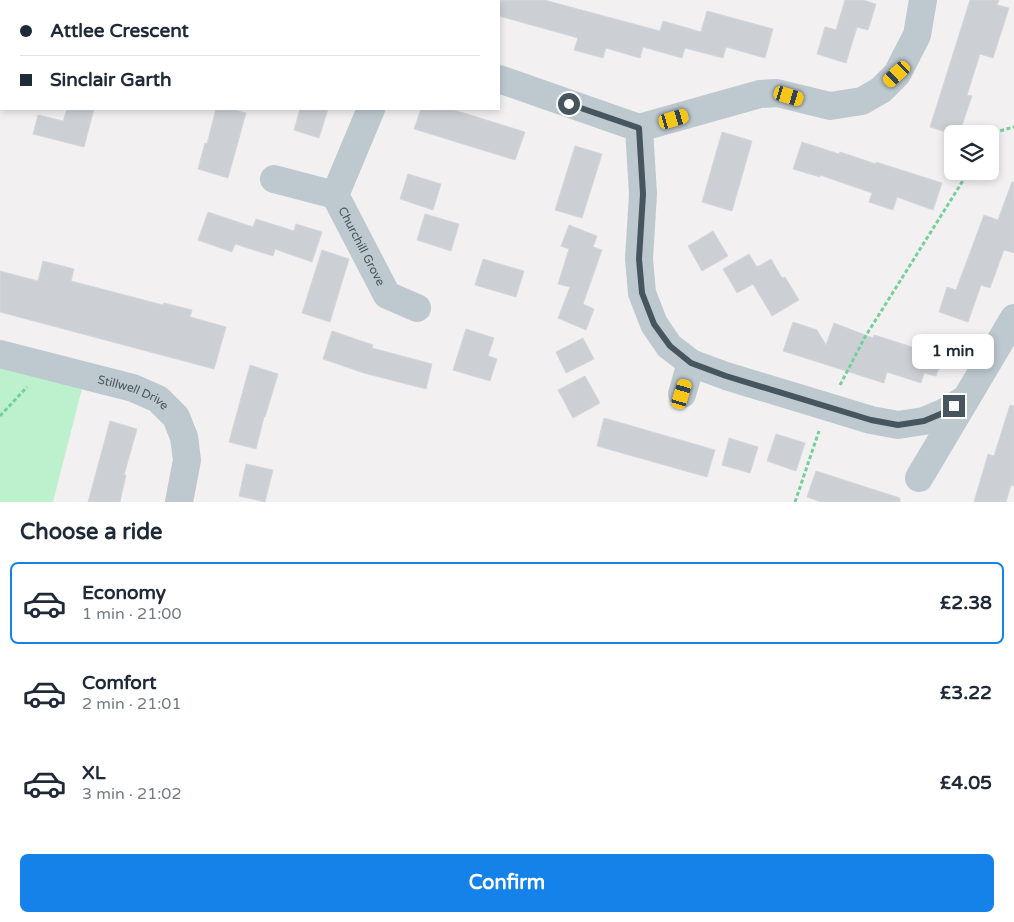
<!DOCTYPE html>
<meta charset="utf-8">
<style>
body{margin:0;font-family:"Varela Round",sans-serif;background:#f2f2f3;color:#1f2937;height:100vh;display:flex;flex-direction:column;font-size:19px;white-space:nowrap}
*{box-sizing:border-box;margin:0}
p{font-size:16px;color:#747a83}
.icon{flex:none;width:28px;height:28px;fill:none;stroke:currentColor;stroke-width:2;stroke-linecap:round;stroke-linejoin:round}
.map{position:relative;height:502px;overflow:hidden}
.details{display:flex;flex-direction:column;background:#fff;flex:1}
.details>*{flex:none}
.hud{position:absolute;left:0px;top:0px;width:500px;height:110px;box-shadow:0 2px 8px #0003;display:grid;align-content:center;height:110px;padding:0 20px;background:#fff}
.controls{position:absolute;left:944px;top:125px;display:grid;gap:10px}
.controls a{display:grid;place-items:center;width:55px;height:55px;border-radius:8px;background:#fff;box-shadow:0 2px 8px #0003;font-size:25px}
.end{position:absolute;width:22px;height:22px;margin:-11px;border:6px solid #47555e;background:#fff;box-shadow:0 0 0 2px #fff}
.from{border-radius:50%}
.bubble{position:absolute;height:35px;border-radius:8px;background:#fff;box-shadow:0 2px 8px #0003;font-size:16px;font-weight:700;line-height:35px;text-align:center}
.car{position:absolute;width:15px;height:30px;margin:-15px -8px;border-radius:6px;box-shadow:0 0 4px 1px #0007;background:linear-gradient(#f5c518 24%,#345 0 40%,#f5c518 0 76%,#345 0 86%,#f5c518 0)}
.hud b{display:flex;align-items:center;gap:18px;height:48px;font-size:19px}
.hud b+b{border-top:1px solid #e0e1e3}
.hud i{width:12px;height:12px;background:#1f2937}
ul{padding:0;list-style:none}
li{display:flex;align-items:center;gap:15px;height:82px;margin:0 10px 8px;padding:0 10px;border:2px solid transparent;border-radius:8px}
li div{flex:1}
li b{display:block;font-size:19px}
li em{font-style:normal;font-weight:700}
li.on{border-color:#1482e9}
li>.icon{width:45px;height:45px;stroke-width:1.5}
h2{padding:0 20px;font-size:22px;line-height:60px}
.primary-button{display:flex;gap:10px;margin-top:auto;padding:10px 20px}
.primary-button a{flex:1;height:58px;border-radius:8px;background:#1482e9;color:#fff;font-size:20px;font-weight:700;line-height:58px;text-align:center}
.map>svg:first-child{display:block}
.green{fill:#bdf1cd}
.building{fill:#ccd0d5;stroke:#d4d7db}
.lines{fill:none;stroke-linecap:round;stroke-linejoin:round}
.path{stroke:#74d09b;stroke-width:3;stroke-dasharray:4 2.5;stroke-linecap:butt}
.minor{stroke:#bdc9cf;stroke-width:28}
.route{stroke:#47555e;stroke-width:6}
.labels{text-anchor:middle;dominant-baseline:central;stroke-width:4.5;stroke-linejoin:round;paint-order:stroke}
.street-label{font-size:12px;fill:#47555e;stroke:#fff}
</style>
<div class="map">
<svg width="1014" height="502" viewBox="0 0 1014 502">
<rect width="100%" height="100%" fill="#f2f0f0"/>
<path class="green" d="M0,354L85,377L53,502H0Z"/>
<g class="building">
<path d="M499,0H544L660,31L663,21L701,32L707,11L773,29L765,58L726,47L723,58L685,48L682,58L643,47L640,58L606,48L603,58L574,50L578,38L499,16Z"/>
<path d="M845,0H863L876,4L868,30L857,27L846,63L817,54L825,27L836,30Z"/>
<path d="M970,0H999L997,5L1009,8L993,58L980,54L967,95L972,96L959,134H952L930,127Z"/>
<path d="M67,109H94L84,147L33,134L38,115L63,121Z"/>
<path d="M216,109H231L246,113L228,178L198,169L205,143L207,144Z"/>
<path d="M300,109H328L319,138L294,130Z"/>
<path d="M421,109H451L525,132L515,160L414,129Z"/>
<path d="M722,132L752,141L732,211L702,202Z"/>
<path d="M802,142L839,154L840,152L876,164V162L942,183L933,210L897,197L893,210L869,202L872,193L820,175V177L793,169Z"/>
<path d="M575,146L602,154L582,218L555,210Z"/>
<path d="M408,174L441,184L433,210L400,199Z"/>
<path d="M1012,182H1014V253L1004,250L990,288L981,285L968,322L939,312L947,287L956,290L984,215L998,220Z"/>
<path d="M208,212L253,227L256,219L294,231L296,224L322,232L312,262L275,249L273,256L235,244L232,252L198,240Z"/>
<path d="M425,214L459,224L451,251L417,240Z"/>
<path d="M569,225L597,236L593,247L602,250L583,304L594,309L586,330L558,318L570,287L558,284L569,249L561,246Z"/>
<path d="M713,231L728,256L702,271L688,246Z"/>
<path d="M322,250L349,259L330,322L302,313Z"/>
<path d="M749,254L757,267L771,259L782,278L785,277L799,300L772,316L753,284L737,293L723,269Z"/>
<path d="M483,259L524,271L516,297L475,285Z"/>
<path d="M43,261L74,269L71,281L163,305L164,303L192,310L190,317L226,327L214,369L0,312V271L38,281Z"/>
<path d="M793,322L817,330L826,345L834,323L873,338L874,335L884,338L943,357L936,376L924,373L921,383L887,372L884,383L783,351Z"/>
<path d="M466,329L494,338L488,356L497,359L490,381L453,370Z"/>
<path d="M332,331L373,345L372,348L432,364L426,389L364,373L323,359Z"/>
<path d="M583,338L594,359L566,373L556,352Z"/>
<path d="M250,365L278,374L265,417H264L256,449L229,442Z"/>
<path d="M585,376L600,403L573,418L558,390Z"/>
<path d="M1010,405L1014,406V486L1011,485L1006,502H974L988,454L994,456Z"/>
<path d="M604,418L715,450L707,477L597,446Z"/>
<path d="M110,421L137,429L124,475H126L120,502H88Z"/>
<path d="M776,434L805,443L796,471L767,461Z"/>
<path d="M729,438L758,447L750,473L722,465Z"/>
<path d="M246,464L273,470L265,502L239,496Z"/>
<path d="M816,471L900,498V502H821L807,497Z"/>
</g>
<g class="lines">
<g class="path">
<path d="M990,137L992,133L1014,127"/>
<path d="M840,385L865,337L969,171"/>
<path d="M0,416L27,387"/>
<path d="M795,502L819,431"/>
</g>
<g class="minor">
<path d="M343,0V1"/>
<path d="M42,1V0"/>
<path d="M0,69L1,67"/>
<path d="M499,79L639,128L760,94L777,93L830,106L862,101L881,90L897,74L917,35L923,0"/>
<path id="s1" d="M371,109L335,195L387,295L417,308"/>
<path d="M639,128L643,194L639,259L642,293L654,324L669,346L691,363L726,376L871,420L898,425L924,421L943,413L965,399"/>
<path d="M274,179L335,195"/>
<path id="s2" d="M0,354L133,388L158,399L176,417L184,437L187,460L179,502"/>
<path d="M682,394L691,363"/>
<path d="M919,478L1014,318"/>
</g>
</g>
<g class="lines">
<path class="route" d="M569,104L639,128L643,194L639,259L642,293L654,324L670,346L691,363L726,376L871,420L898,425L924,421L943,413L954,406"/>
</g>
<g class="labels">
<g class="street-label">
<text stroke="none"><textPath href="#s1" startOffset="151">Churchill Grove</textPath></text>
<text stroke="none"><textPath href="#s2" startOffset="139">Stillwell Drive</textPath></text>
</g>
</g>
</svg>
<div class="controls">
<a><svg class="icon" aria-label="layers" viewBox="0 0 24 24"><path d="M12 4l9 5-9 5-9-5zM3 14l9 5 9-5"/></svg></a>
</div>
<i class="end from" style="left:569px;top:104px"></i>
<i class="end" style="left:954px;top:406px"></i>
<div class="bubble" style="left:912px;top:334px;width:82px">1 min</div>
<i class="car" style="left:897px;top:74px;rotate:227deg"></i>
<i class="car" style="left:789px;top:96px;rotate:107deg"></i>
<i class="car" style="left:674px;top:119px;rotate:74deg"></i>
<i class="car" style="left:682px;top:394px;rotate:17deg"></i>
<div class="hud">
<b><i class="from"></i>Attlee Crescent</b>
<b><i></i>Sinclair Garth</b>
</div>
</div>
<section class="details">
<h2>Choose a ride</h2>
<ul>
<li class="on"><svg class="icon" aria-label="car" viewBox="0 0 24 24"><path d="M5 17H2v-5l4-1 3-4h7l3 4 3 1v5h-3M9 17h6M6 11h13"/><circle cx="7" cy="17" r="2"/><circle cx="17" cy="17" r="2"/></svg><div><b>Economy</b><p>1 min · 21:00</p></div><em>£2.38</em></li>
<li><svg class="icon" aria-label="car" viewBox="0 0 24 24"><path d="M5 17H2v-5l4-1 3-4h7l3 4 3 1v5h-3M9 17h6M6 11h13"/><circle cx="7" cy="17" r="2"/><circle cx="17" cy="17" r="2"/></svg><div><b>Comfort</b><p>2 min · 21:01</p></div><em>£3.22</em></li>
<li><svg class="icon" aria-label="car" viewBox="0 0 24 24"><path d="M5 17H2v-5l4-1 3-4h7l3 4 3 1v5h-3M9 17h6M6 11h13"/><circle cx="7" cy="17" r="2"/><circle cx="17" cy="17" r="2"/></svg><div><b>XL</b><p>3 min · 21:02</p></div><em>£4.05</em></li>
</ul>
<div class="primary-button"><a>Confirm</a></div>
</section>
